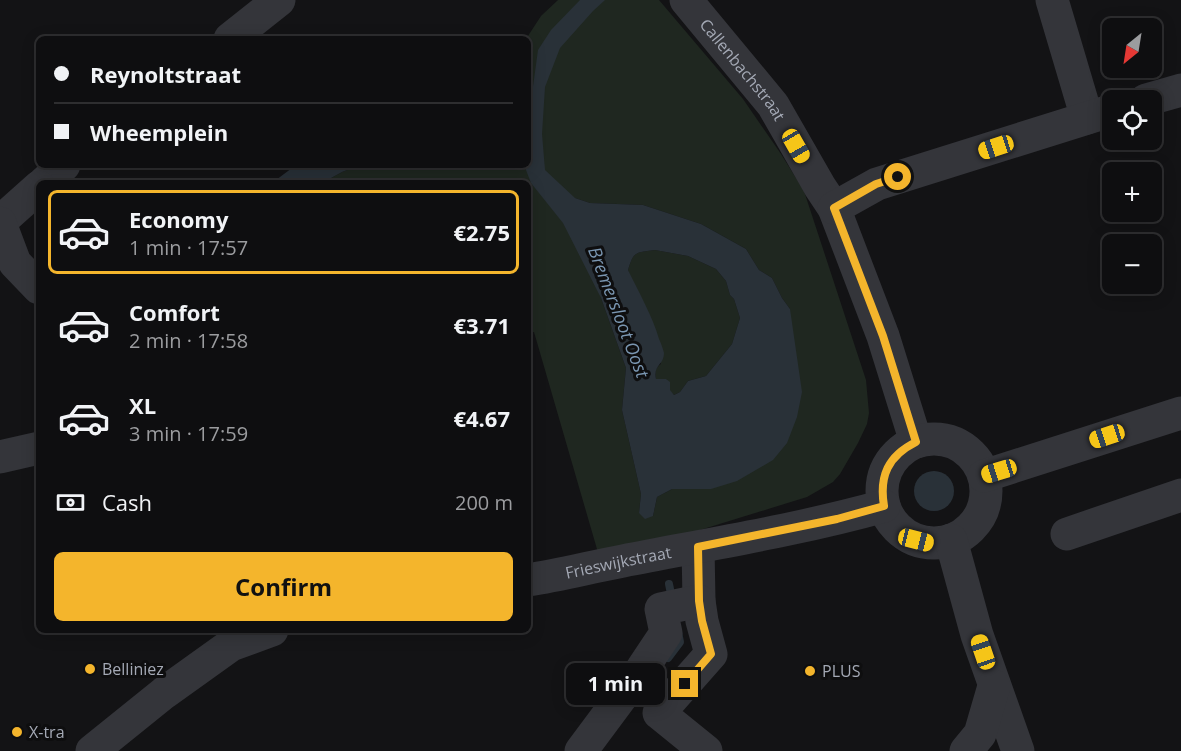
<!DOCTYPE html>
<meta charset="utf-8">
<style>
body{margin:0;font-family:"Open Sans",sans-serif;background:#171719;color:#f1f3f6;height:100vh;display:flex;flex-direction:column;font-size:22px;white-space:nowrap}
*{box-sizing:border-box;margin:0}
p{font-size:20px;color:#9b9c9f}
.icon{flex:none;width:33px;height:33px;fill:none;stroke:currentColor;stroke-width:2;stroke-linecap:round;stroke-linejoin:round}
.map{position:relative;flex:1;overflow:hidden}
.sheet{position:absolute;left:36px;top:180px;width:495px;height:453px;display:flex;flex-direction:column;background:#0e0e10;border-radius:9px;box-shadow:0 3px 15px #0003,0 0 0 2px #2e2e30}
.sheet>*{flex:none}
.hud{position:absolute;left:36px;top:36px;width:495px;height:132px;border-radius:9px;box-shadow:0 3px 15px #0003,0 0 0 2px #2e2e30;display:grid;align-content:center;height:132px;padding:0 18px;background:#0e0e10}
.needle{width:39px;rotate:210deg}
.buttons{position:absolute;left:1102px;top:18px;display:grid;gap:12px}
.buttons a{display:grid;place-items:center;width:60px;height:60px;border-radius:9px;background:#0e0e10;box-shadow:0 3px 15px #0003,0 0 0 2px #2e2e30;font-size:30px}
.end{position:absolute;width:27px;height:27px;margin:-14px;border:8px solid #f4b52c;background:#111;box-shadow:0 0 0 3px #111}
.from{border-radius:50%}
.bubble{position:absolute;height:42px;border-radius:9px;background:#0e0e10;box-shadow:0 3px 15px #0003,0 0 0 2px #2e2e30;font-size:20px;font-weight:700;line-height:42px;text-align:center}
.car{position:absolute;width:18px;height:36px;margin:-18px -9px;border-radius:8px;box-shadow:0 0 4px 2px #0007;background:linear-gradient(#f5c518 24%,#345 0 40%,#f5c518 0 76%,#345 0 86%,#f5c518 0)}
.hud b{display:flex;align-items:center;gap:21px;height:57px;font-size:22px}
.hud b+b{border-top:2px solid #2e2e30}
.hud i{width:15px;height:15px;background:#f1f3f6}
ul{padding:10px 0 0;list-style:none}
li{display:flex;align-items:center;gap:18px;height:84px;margin:0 12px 9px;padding:0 6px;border:3px solid transparent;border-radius:9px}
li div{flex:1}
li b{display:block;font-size:22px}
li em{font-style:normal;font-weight:700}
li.selected{border-color:#f4b52c}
li>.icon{width:54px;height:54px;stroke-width:1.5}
.pay{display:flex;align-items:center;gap:15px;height:66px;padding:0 18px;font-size:22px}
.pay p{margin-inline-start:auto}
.primary-button{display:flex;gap:12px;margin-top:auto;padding:12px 18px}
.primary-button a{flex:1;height:69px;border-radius:9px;background:#f4b52c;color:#111;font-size:24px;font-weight:700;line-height:69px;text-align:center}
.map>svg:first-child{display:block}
.green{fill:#1f2720;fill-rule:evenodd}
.water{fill:#293138;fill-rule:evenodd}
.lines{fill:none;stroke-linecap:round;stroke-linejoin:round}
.stream{stroke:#293138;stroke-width:8}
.minor{stroke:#34353a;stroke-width:33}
.route{stroke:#f4b52c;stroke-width:8}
.poi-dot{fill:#f4b52c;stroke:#0e0e0f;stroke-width:2}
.labels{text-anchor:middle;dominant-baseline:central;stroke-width:6;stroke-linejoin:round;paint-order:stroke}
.street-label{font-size:16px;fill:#a4a9b5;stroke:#0e0e0f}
.poi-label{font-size:16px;fill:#a4a9b5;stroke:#0e0e0f;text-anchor:start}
.water-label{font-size:18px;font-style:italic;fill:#7a96b1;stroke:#0e0e0f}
</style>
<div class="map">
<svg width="1181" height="751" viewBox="0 0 1181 751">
<rect width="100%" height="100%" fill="#131315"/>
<g class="green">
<path d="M558,0H659L743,99L781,154L804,191L866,380L869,413L867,424L858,443L840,474L833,482L807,497L658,543L599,556L534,332L528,333V183H322L342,172L360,165H528V39H526L541,16ZM575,198L590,203L643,205L701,224L746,249L759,270L772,278L782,298L790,309L711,489H672L657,497L653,516L639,513L641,494L622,410L626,368L601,298Z"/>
<path d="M655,250L688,256L716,269L726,281L730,295L734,299L740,318L732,344L706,376L688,381L680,392L674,395L670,391L666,379H656C655,372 655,368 661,364L628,270C634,250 636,253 655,250Z"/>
</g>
<g class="water">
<path d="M580,0H605L593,11L560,48L545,87L542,134L545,170L575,198L590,203L643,205L701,224L746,249L759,270L772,278L782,298L790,309L802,392L797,417L787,443L773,460L737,481L711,489H672L657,497L653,516L645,519L639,513L641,494L622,410L626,368L601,298L563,223L531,183L526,170V165H528L529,116L538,50L551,30ZM655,250L688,256L716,269L726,281L730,295L734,299L740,318L732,344L706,376L688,381L680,392L674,395L670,390V382L666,379H656C653,365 664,365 664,353C663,349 661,343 659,339C652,315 639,293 628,270C634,250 636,253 655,250Z"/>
<path d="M296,165H360L342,172L322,183H272Z"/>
<circle cx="934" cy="491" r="20"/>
</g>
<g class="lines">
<g class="stream">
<path d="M669,584L672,599"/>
<path d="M668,658L680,642L678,632"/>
</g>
<g class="minor">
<path id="s1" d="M686,0L773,105L820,187L834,208L883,336L916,442"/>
<path d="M1052,0L1087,118"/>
<path d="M230,39L279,0"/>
<path d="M1146,100L1181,90"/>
<path d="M44,183L64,165"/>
<path d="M834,208L877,184L1113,110"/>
<path d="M0,222L39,187"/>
<path d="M0,223L15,263L39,288"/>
<circle cx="934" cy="491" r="52"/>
<path d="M0,457L39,448"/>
<path d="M984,476L1181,413"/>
<path d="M1067,534L1181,495"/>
<path d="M951,540L977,635L1018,751"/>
<path d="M698,547L699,601L702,621L711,654L659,713L706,751"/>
<path id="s2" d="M528,580C560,575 591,567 623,561C710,544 798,530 884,506"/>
<path d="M92,751L164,693L231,645L272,630"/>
<path d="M581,751L642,669L666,633L661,609L699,601"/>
<path d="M966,751L980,734L994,686"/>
</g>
</g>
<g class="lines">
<path class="route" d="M685,684L711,654L702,621L699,601L698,547L837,519L884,506C879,476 888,456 916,442L883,336L834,208L876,184L898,177"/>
</g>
<g class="poi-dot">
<circle cx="90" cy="669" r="6"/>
<circle cx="810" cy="671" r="6"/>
<circle cx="17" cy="732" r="6"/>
</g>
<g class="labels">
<g class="street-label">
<text stroke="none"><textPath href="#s1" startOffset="90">Callenbachstraat</textPath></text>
<text stroke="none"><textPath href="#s2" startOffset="92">Frieswijkstraat</textPath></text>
</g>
<g class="poi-label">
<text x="102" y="669">Belliniez</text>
<text x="822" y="671">PLUS</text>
<text x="29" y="732">X-tra</text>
</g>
<g class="water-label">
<text transform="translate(619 312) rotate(69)">Bremersloot Oost</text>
</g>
</g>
</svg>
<div class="buttons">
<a><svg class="needle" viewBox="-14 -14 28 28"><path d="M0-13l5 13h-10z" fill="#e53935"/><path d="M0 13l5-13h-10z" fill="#9b9c9f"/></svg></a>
<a><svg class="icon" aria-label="locate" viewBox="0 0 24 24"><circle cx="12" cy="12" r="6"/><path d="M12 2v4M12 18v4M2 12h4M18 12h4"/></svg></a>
<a>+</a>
<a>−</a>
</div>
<i class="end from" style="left:898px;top:177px"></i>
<i class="end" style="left:685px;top:684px"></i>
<div class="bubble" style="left:566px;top:663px;width:99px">1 min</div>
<i class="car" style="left:796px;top:146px;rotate:150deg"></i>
<i class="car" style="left:996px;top:147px;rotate:252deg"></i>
<i class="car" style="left:1107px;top:436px;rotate:252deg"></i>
<i class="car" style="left:999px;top:471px;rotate:253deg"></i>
<i class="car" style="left:916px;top:540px;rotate:104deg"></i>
<i class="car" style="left:983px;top:652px;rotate:341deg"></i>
<div class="hud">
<b><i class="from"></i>Reynoltstraat</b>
<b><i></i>Wheemplein</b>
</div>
<section class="sheet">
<ul>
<li class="selected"><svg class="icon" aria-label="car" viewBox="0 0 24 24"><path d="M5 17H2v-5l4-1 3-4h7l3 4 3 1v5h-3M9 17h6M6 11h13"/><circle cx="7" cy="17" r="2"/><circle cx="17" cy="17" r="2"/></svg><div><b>Economy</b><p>1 min · 17:57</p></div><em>€2.75</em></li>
<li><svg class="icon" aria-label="car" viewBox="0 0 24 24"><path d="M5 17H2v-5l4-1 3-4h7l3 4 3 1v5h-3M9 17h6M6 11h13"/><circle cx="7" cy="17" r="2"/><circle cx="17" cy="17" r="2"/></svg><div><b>Comfort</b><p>2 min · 17:58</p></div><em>€3.71</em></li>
<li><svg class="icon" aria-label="car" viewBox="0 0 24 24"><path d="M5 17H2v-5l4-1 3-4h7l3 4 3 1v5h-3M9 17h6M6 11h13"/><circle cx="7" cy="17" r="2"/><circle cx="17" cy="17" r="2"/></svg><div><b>XL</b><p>3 min · 17:59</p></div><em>€4.67</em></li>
</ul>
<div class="pay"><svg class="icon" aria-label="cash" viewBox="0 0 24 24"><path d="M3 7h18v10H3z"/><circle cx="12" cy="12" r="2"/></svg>Cash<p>200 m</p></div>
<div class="primary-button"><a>Confirm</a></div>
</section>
</div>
